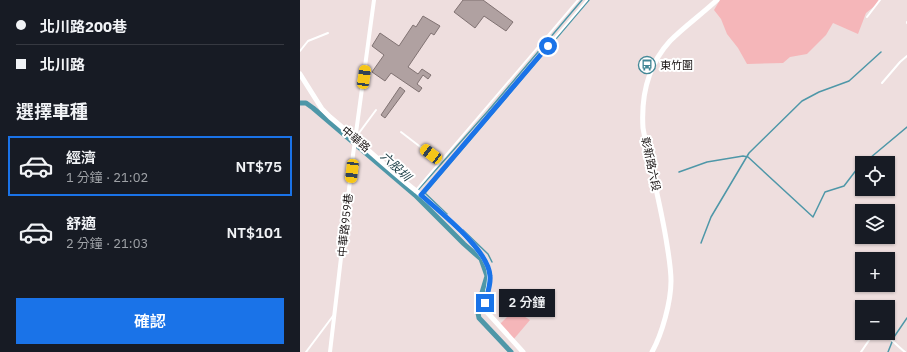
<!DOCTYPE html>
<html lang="zh-TW">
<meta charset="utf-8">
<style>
body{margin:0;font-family:"IBM Plex Sans","Noto Sans TC",sans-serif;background:#242831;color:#f1f3f6;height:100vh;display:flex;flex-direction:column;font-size:15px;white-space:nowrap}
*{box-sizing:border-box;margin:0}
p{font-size:13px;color:#9ea1a6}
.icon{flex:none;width:22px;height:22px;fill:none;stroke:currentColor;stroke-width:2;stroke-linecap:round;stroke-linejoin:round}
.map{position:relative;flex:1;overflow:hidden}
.panel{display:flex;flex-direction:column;background:#171b24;width:300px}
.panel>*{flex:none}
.guide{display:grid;align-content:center;height:88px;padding:0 16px;background:#171b24}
.controls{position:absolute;left:555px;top:156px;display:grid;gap:8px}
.controls a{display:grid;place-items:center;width:40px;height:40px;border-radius:0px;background:#171b24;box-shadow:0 1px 3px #0004;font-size:20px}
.end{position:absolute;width:18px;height:18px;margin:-9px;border:5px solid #1a73e8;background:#fff;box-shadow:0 0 0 2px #fff}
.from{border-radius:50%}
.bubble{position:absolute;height:28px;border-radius:0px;background:#171b24;box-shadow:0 1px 3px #0004;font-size:13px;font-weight:600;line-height:28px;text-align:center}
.car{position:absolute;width:12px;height:24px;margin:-12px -6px;border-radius:5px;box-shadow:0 0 3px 1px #0007;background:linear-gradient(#f5c518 24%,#345 0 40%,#f5c518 0 76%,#345 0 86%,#f5c518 0)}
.guide b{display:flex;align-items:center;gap:14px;height:38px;font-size:15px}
.guide b+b{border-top:1px solid #363941}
.guide i{width:10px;height:10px;background:#f1f3f6}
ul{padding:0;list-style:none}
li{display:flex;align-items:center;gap:12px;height:60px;margin:0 8px 6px;padding:0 8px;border:2px solid transparent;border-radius:0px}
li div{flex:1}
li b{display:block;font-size:15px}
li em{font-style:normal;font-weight:600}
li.on{border-color:#1a73e8}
li>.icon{width:36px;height:36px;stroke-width:1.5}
h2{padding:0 16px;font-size:18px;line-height:48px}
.action{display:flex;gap:8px;margin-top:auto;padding:8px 16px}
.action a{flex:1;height:46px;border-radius:0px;background:#1a73e8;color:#fff;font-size:16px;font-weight:600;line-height:46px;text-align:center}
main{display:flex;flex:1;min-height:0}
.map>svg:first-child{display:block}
.green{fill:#f5b6b9}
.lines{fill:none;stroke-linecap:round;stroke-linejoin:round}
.stream{stroke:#4e97a8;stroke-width:1.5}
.canal{stroke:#4e97a8;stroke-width:5}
.building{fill:#b0a1a1;stroke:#807272}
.service{stroke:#fff;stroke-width:2}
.minor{stroke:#fff;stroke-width:4}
.tertiary{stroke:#fff;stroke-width:5}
.route{stroke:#1a73e8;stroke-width:5}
.labels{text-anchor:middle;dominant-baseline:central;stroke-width:4;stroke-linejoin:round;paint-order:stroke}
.poi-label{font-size:11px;fill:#181313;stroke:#fff;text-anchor:start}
.street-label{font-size:11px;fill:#181313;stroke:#fff}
.water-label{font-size:12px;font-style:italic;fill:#13373f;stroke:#fff}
</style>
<main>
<section class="panel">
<div class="guide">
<b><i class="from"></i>北川路200巷</b>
<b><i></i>北川路</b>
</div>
<h2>選擇車種</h2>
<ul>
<li class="on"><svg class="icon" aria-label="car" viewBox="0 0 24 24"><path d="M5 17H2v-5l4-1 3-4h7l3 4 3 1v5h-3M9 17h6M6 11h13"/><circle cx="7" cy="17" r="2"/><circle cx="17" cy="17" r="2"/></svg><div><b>經濟</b><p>1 分鐘 · 21:02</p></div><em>NT$75</em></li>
<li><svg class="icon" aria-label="car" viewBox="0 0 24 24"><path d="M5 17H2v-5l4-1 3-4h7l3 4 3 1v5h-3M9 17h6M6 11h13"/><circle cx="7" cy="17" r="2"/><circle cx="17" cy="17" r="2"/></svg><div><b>舒適</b><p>2 分鐘 · 21:03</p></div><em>NT$101</em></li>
</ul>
<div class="action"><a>確認</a></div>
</section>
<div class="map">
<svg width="607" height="352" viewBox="0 0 607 352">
<rect width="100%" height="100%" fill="#eedede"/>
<g class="green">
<path d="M420,0H579L576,5L566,13L558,34L533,23L526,35L507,54L490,57L483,63L447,64L438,48L427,34L421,19L414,10Z"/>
<path d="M214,310L230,320L213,340L198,326Z"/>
</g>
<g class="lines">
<g class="stream">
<path d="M564,163L607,127"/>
<path d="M379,172L407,162L443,156L448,157L513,217L525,192L544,186L557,169L562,165"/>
<path d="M118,190L188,111L282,0"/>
<path d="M147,214L125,193L289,0"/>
<path d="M163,230L188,254L192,262"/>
<path d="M401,243L411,217L449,153L502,101L519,92L549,81L581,52"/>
<path d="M588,352L594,337L607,318"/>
</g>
<path class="canal" d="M0,103H6L13,108L115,195L164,244L181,259L187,276L181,296V307L178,313L179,318L211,352"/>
</g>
<g class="building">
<path d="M163,0H183L213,22L206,31L184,16L175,28L154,12Z"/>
<path d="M123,16L140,26L134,35L131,33L108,67L118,74L122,69L131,75L128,79L123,75L117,84L122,88L119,92L91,73L85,81L72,72L84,55L72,46L80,33L99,46L113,25L116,27Z"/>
<path d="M100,87L105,91L85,118L81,115Z"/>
</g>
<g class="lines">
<g class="service">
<path d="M567,17L580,0"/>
<path d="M607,23V22"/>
<path d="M0,51L8,41L28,33"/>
<path d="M582,83L600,62L607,56"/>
<path d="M101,132L140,162"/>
<path d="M56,137L76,110"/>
<path d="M117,189L278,0"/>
<path d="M122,194L287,0"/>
<path d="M584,333C591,339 597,346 605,352"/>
<path d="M6,352L33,316"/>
<path d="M561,352L574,333"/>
</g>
<path class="minor" d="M30,352L53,155L74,0"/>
<g class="tertiary">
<path d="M0,74L22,109L30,117C59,141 86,167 115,190C134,206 181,245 188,267C193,282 184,296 186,311L223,352"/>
<path d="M352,352C362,334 371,302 371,281C371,269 369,257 367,245C361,205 350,167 343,128C341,96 348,65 370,41C385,26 402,14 417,0"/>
</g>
</g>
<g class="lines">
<path class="route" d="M185,303C187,294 191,285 190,276C189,250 140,212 121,195L248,46"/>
</g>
<defs>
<g id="bus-ring" transform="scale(0.9)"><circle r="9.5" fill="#fff" stroke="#448897" stroke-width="1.5"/><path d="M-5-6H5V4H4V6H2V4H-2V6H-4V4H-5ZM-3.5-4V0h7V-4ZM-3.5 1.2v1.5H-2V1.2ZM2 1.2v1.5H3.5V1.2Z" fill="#448897"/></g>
</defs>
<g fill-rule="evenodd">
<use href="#bus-ring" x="347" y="65"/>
</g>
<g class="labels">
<g class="poi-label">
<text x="360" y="65">東竹圍</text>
</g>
<g class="street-label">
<text transform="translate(56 139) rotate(40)">中華路</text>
<text transform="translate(351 164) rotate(78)">彰新路六段</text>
<text transform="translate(45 225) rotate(-84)">中華路959巷</text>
</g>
<g class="water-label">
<text transform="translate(96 166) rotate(43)">六股圳</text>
</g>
</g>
</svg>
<div class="controls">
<a><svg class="icon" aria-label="locate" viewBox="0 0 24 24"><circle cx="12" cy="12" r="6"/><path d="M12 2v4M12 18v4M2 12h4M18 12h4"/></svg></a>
<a><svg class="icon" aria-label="layers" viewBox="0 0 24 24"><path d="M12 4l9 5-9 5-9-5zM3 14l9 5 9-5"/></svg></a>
<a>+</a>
<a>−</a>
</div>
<i class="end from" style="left:248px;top:46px"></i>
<i class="end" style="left:185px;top:303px"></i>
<div class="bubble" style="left:199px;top:289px;width:56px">2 分鐘</div>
<i class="car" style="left:64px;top:77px;rotate:8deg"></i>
<i class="car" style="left:131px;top:154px;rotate:307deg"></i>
<i class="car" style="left:52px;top:171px;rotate:187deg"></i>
</div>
</main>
